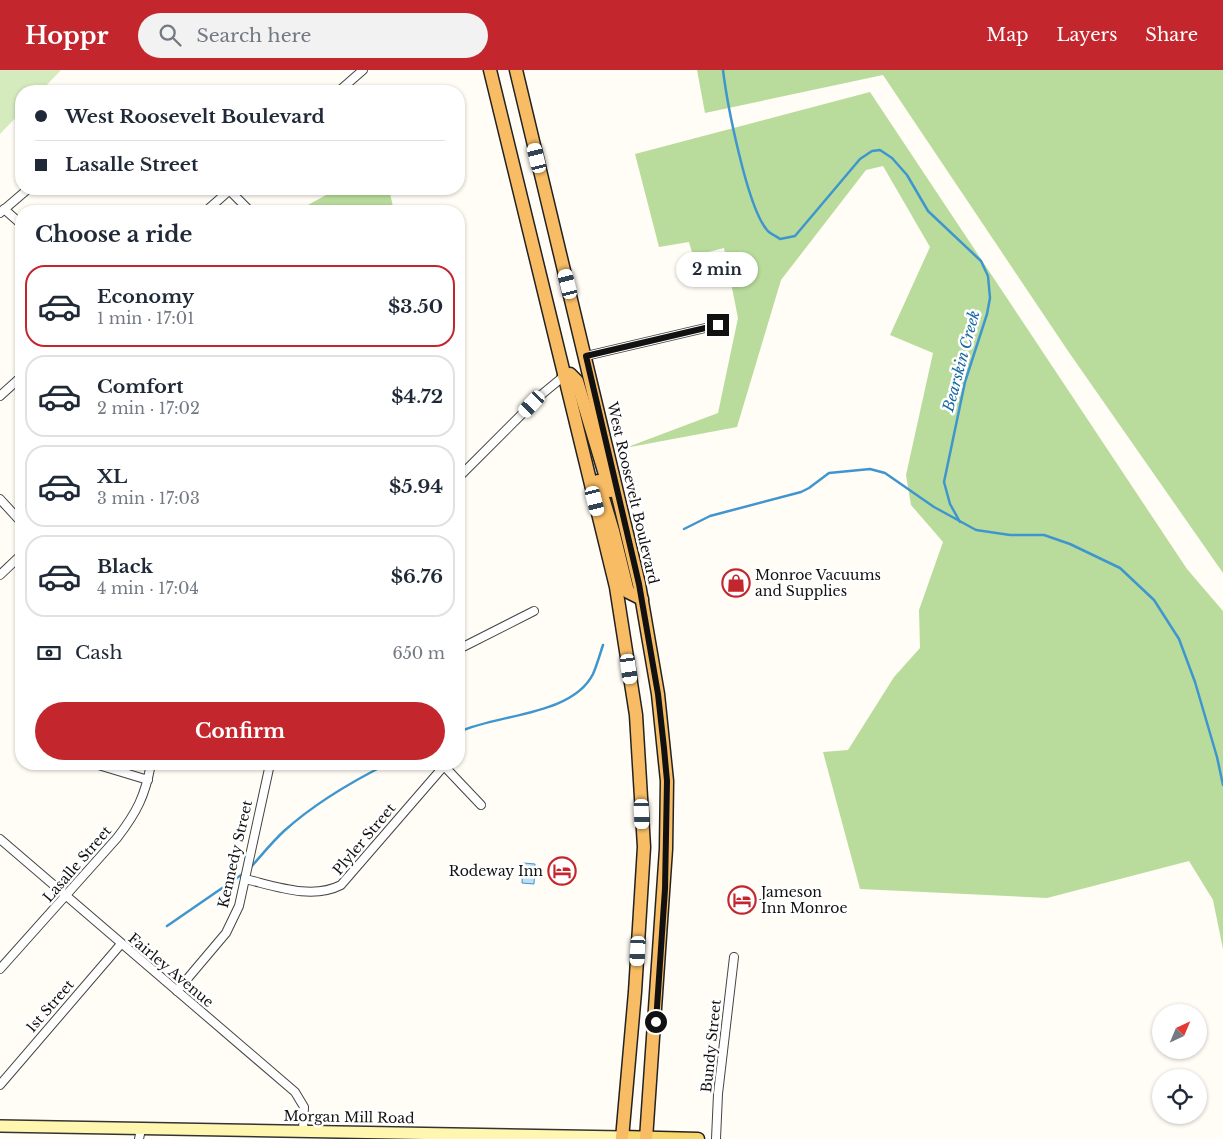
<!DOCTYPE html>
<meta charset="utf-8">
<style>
body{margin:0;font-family:"Libre Baskerville",serif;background:#f2f2f3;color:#1f2937;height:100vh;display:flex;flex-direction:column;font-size:19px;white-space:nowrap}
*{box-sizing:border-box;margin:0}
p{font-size:16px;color:#747a83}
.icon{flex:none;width:28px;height:28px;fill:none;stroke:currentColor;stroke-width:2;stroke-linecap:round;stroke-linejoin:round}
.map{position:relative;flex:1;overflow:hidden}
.sheet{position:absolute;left:15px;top:135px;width:450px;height:565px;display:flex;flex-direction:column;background:#fff;border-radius:20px;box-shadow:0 1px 4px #0004}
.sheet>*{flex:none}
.banner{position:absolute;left:15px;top:15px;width:450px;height:110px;border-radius:20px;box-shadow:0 1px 4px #0004;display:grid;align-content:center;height:110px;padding:0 20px;background:#fff}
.needle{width:32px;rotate:44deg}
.controls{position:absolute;left:1152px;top:934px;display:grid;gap:10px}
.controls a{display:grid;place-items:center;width:55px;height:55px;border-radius:50%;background:#fff;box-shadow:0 1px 4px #0004;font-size:25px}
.end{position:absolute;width:22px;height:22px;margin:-11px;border:6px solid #111;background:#fff;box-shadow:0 0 0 2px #fff}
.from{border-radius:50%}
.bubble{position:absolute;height:35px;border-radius:18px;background:#fff;box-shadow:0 1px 4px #0004;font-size:16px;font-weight:700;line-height:35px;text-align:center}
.car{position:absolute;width:15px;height:30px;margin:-15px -8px;border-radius:6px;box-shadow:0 0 4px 1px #0007;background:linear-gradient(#fff 24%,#345 0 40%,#fff 0 76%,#345 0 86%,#fff 0)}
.banner b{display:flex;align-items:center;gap:18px;height:48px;font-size:19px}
.banner b+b{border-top:1px solid #e0e1e3}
.banner i{width:12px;height:12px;background:#1f2937}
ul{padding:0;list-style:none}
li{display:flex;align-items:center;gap:15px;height:82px;margin:0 10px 8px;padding:0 10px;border:2px solid #e0e1e3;border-radius:20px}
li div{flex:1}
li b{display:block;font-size:19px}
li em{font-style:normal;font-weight:700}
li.selected{border-color:#c4262e}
li>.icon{width:45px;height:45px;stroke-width:1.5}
h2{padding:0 20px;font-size:22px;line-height:60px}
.pay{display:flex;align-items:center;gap:12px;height:55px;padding:0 20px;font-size:19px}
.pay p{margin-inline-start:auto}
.button{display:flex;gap:10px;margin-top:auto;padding:10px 20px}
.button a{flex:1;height:58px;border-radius:30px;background:#c4262e;color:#fff;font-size:20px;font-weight:700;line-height:58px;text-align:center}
header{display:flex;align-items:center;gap:30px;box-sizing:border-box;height:70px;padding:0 25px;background:#c4262e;color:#fff}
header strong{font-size:24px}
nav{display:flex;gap:28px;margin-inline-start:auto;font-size:18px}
.search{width:350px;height:45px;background:#f2f2f3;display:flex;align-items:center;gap:12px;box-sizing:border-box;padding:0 18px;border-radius:28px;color:#747a83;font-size:19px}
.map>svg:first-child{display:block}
.green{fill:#d5ebbd}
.forest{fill:#b9dc9c}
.water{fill:#b9e0f7;stroke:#3f96cf}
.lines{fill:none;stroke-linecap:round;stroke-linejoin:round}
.stream{stroke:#3f96cf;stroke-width:2.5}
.minor-casing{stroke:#444;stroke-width:10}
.secondary-casing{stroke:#333;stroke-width:14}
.primary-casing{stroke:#222;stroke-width:15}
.trunk-casing{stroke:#222;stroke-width:15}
.minor{stroke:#fff;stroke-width:8}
.secondary{stroke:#fff6b0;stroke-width:11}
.primary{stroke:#f9d66b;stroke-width:12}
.trunk{stroke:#f7bc64;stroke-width:12}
.route{stroke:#111;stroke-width:6}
.labels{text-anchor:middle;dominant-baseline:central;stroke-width:5;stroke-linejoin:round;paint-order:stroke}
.street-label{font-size:14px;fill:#111;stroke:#fff}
.poi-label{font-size:14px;fill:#111;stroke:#fff;text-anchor:start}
.water-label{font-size:15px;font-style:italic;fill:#1768a6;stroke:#fff}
</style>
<header>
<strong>Hoppr</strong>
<div class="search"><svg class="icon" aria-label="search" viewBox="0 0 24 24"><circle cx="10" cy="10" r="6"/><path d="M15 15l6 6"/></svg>Search here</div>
<nav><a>Map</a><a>Layers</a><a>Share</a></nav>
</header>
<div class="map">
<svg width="1223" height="1069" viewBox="0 0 1223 1069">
<rect width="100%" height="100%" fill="#fffdf5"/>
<path class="green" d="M0,0H61L41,21H21V42L0,64Z"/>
<g class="forest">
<path d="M697,0H1223V503L1068,281L883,5L705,43Z"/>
<path d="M870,22L1187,499L1223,541V879L1213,830L1189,791L1047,828L860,819L823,682L848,680L894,607L920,578L919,540L943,472L911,435L906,405L933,283L890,265L930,177L883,96L866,100L781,210L737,357L625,378L718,343L738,248L724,178L693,186L689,172L659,177L635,84Z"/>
<path d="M337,119H389L394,141L410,138L411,141H297Z"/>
</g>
<path class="water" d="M523,793L535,794L534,814L522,813Z"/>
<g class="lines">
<g class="stream">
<path d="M723,0C727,33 747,137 767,160C770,164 776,166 780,169L795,166L860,89L872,81L880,80L892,88L907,105L928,141L981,191L988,206L990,228L987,244L965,312L944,412L950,434L960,452"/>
<path d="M684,459L710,446L801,422L809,418L829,403L870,399L885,403L934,437L976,460L1010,465H1044L1070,474L1120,498L1154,530L1179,569L1195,612L1217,687L1223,715"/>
<path d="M459,662C496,644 572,646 593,604C597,595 600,584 603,575"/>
<path d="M250,798C261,786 272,772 284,761C314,734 351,712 387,694"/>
<path d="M167,856L244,803"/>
</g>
<g class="minor-casing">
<g id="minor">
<path d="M339,21L363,0"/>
<path d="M228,119L250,141"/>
<path d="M4,139L21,154"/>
<path d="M206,141L231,119"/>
<path d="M0,143L28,119"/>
<path d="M586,286L718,255"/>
<path d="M0,326L21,307"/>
<path d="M459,407L541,325L564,306"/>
<path d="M0,429L21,452"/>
<path d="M0,505L21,485"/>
<path d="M459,579L534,541"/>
<path d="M95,694L148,710"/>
<path d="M0,769L295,1022L304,1037L303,1061"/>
<path d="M245,809C275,816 312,830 341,815L444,696L481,735"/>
<path d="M0,899L117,768C137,742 145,726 151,694"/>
<path d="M177,921L226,863L239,836L270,694"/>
<path d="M0,1015L121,874"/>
<path d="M139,1069L141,1059"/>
<path d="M716,1069L718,1024L734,887"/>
</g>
</g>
<g class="secondary-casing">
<path id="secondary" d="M0,1056L622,1067"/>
</g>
<g class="primary-casing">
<path id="primary" d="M622,1067L698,1069"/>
</g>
<g class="trunk-casing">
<g id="trunk">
<path d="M490,0L616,517L636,645L644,777L635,922L622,1069"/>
<path d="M516,0L639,514L658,624L667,711L666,779L646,1069"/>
<path d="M564,306L570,304L577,311L610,421"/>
<path d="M598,411L613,461L628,522L642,529"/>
</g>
</g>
<use href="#minor" class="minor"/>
<use href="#secondary" class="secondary"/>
<use href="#primary" class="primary"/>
<use href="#trunk" class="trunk"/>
</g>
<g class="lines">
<path class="route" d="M656,952L665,819L667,711L664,678L658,624L639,514L586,286L718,255"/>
</g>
<defs>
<g id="shop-ring" transform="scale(1.4375)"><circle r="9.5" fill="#fff" stroke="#c4262e" stroke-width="1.5"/><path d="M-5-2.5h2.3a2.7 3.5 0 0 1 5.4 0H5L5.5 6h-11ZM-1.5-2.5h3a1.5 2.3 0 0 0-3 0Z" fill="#c4262e"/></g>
<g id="hotel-ring" transform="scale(1.4375)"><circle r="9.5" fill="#fff" stroke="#c4262e" stroke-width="1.5"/><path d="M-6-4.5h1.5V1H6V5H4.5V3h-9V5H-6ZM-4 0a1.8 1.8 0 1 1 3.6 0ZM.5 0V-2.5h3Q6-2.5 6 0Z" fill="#c4262e"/></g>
</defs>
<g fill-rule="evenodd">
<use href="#shop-ring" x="736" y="513"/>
<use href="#hotel-ring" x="562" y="801"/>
<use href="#hotel-ring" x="742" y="830"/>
</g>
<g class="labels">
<g class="street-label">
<text transform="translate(633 423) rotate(77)">West Roosevelt Boulevard</text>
<text transform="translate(364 769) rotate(-50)">Plyler Street</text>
<text transform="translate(235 784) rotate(-77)">Kennedy Street</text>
<text transform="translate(77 794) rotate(-49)">Lasalle Street</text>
<text transform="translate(171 900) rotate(40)">Fairley Avenue</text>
<text transform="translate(50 936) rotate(-49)">1st Street</text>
<text transform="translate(711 976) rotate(-84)">Bundy Street</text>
<text transform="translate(349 1047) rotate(1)">Morgan Mill Road</text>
</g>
<g class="poi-label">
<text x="755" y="505">Monroe Vacuums<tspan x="755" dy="16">and Supplies</tspan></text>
<text x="543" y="801" text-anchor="end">Rodeway Inn</text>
<text x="761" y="822">Jameson<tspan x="761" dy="16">Inn Monroe</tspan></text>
</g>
<g class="water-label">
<text transform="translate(961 291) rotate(-75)">Bearskin Creek</text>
</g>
</g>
</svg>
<div class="controls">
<a><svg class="needle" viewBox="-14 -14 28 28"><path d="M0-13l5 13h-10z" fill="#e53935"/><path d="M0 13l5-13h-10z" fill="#747a83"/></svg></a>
<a><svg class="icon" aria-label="locate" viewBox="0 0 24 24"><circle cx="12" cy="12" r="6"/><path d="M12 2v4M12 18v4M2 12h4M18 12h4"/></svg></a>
</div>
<i class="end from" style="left:656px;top:952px"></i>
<i class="end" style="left:718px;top:255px"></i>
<div class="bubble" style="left:676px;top:182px;width:82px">2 min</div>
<i class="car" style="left:537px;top:88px;rotate:346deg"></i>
<i class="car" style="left:568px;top:214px;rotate:346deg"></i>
<i class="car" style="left:532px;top:334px;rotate:223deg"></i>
<i class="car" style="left:595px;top:431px;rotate:166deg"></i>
<i class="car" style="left:629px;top:599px;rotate:172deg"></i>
<i class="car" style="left:642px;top:744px;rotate:178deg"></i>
<i class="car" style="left:638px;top:881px;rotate:183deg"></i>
<div class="banner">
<b><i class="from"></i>West Roosevelt Boulevard</b>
<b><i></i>Lasalle Street</b>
</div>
<section class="sheet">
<h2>Choose a ride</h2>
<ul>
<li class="selected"><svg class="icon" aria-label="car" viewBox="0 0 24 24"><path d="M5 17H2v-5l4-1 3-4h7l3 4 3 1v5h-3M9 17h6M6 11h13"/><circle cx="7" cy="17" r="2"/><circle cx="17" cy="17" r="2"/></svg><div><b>Economy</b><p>1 min · 17:01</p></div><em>$3.50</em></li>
<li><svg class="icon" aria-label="car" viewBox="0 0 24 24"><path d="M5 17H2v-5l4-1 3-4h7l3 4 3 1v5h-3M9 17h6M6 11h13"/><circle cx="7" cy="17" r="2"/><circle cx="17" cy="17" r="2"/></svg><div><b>Comfort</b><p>2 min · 17:02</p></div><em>$4.72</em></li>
<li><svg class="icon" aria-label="car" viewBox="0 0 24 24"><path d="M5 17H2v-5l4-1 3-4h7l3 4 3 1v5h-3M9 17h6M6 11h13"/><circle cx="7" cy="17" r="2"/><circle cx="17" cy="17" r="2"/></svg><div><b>XL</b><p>3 min · 17:03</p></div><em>$5.94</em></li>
<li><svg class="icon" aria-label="car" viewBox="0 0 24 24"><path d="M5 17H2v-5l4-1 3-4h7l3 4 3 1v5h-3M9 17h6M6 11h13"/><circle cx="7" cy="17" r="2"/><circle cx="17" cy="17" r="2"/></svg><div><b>Black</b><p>4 min · 17:04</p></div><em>$6.76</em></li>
</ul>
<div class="pay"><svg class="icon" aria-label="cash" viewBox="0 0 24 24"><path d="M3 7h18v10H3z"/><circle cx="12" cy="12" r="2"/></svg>Cash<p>650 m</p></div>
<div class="button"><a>Confirm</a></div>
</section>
</div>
